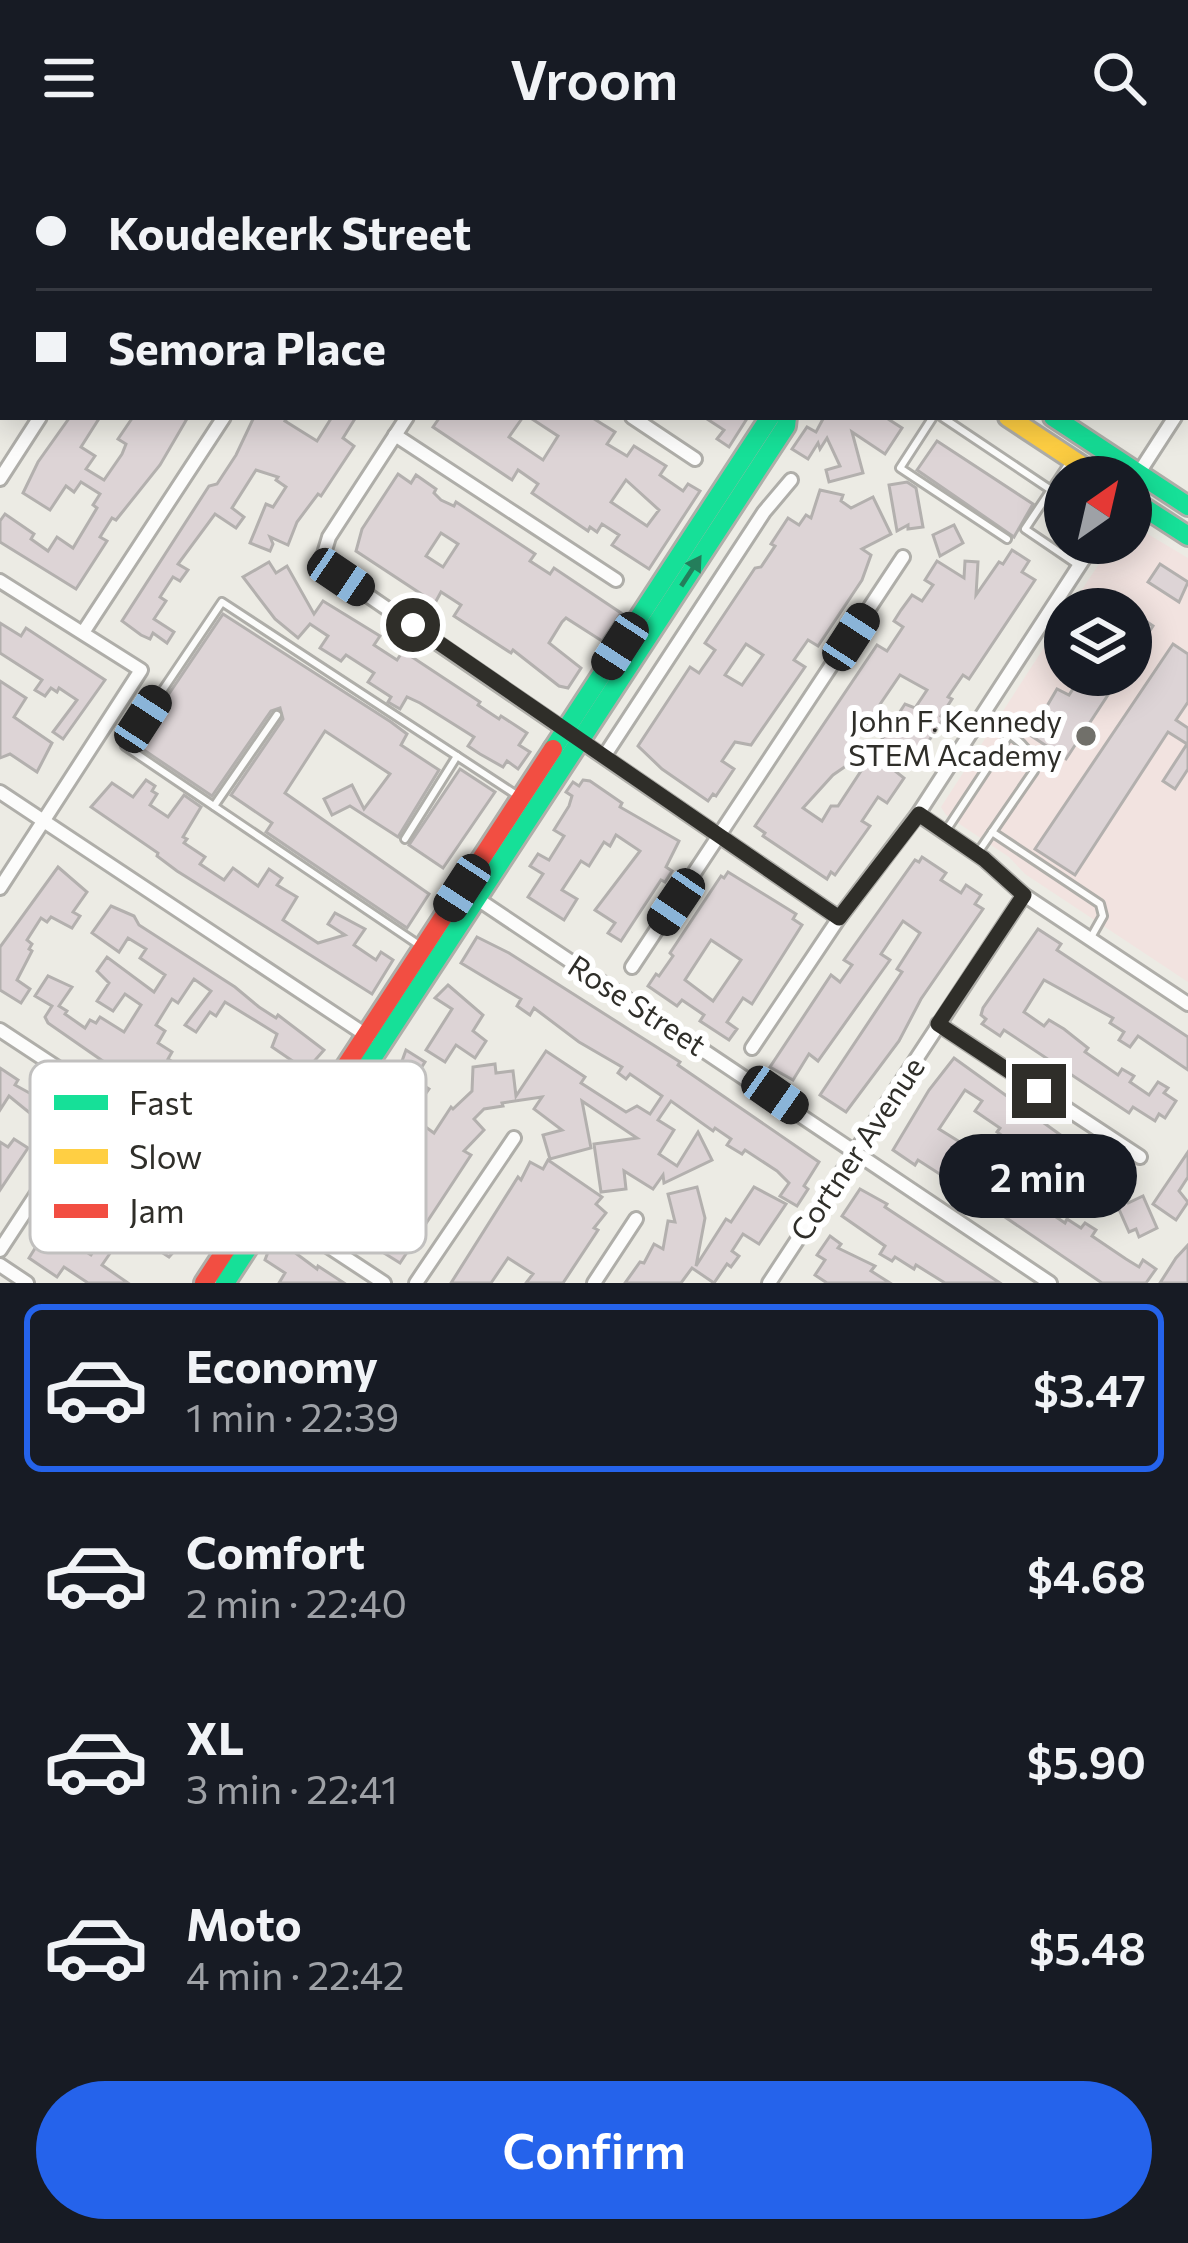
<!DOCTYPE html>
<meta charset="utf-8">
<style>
body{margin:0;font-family:Commissioner,sans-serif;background:#242831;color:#f1f3f6;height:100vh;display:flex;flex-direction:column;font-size:45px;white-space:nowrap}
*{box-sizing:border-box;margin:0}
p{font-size:39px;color:#9ea1a6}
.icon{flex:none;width:66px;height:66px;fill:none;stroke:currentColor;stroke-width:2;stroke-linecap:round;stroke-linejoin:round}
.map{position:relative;height:1127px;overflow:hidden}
.panel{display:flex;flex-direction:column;background:#171b24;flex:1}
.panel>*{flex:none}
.guide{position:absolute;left:0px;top:0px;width:1188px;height:264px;box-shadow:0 6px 30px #0003;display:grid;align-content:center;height:264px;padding:0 36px;background:#171b24}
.needle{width:78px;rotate:34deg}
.fabs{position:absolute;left:1044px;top:300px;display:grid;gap:24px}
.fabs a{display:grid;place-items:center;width:108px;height:108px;border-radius:50%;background:#171b24;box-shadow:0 6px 30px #0003;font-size:60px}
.end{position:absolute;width:54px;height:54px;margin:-27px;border:15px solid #2f2e29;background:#fff;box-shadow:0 0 0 6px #fff}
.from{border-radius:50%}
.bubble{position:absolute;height:84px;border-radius:42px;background:#171b24;box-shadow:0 6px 30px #0003;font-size:39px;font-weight:600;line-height:84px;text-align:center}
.car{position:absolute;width:36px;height:72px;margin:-36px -18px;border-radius:15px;box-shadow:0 0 9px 3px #0007;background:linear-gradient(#222 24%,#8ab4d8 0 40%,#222 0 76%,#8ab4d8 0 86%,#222 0)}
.guide b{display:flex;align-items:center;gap:42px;height:114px;font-size:45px}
.guide b+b{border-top:3px solid #363941}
.guide i{width:30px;height:30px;background:#f1f3f6}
ul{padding:21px 0 0;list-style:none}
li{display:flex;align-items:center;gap:36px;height:168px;margin:0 24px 18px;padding:0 12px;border:6px solid transparent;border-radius:18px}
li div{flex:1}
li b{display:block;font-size:45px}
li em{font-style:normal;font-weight:600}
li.on{border-color:#2563eb}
li>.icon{width:108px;height:108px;stroke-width:1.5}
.button{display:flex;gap:24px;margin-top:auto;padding:24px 36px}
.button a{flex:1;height:138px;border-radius:72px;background:#2563eb;color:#fff;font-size:48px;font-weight:600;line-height:138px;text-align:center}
header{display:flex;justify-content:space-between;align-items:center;height:156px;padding:0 36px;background:#171b24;font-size:54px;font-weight:600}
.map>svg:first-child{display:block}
.education{fill:#f2e3e0}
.building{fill:#ddd4d6;stroke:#b3b0ae;stroke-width:3;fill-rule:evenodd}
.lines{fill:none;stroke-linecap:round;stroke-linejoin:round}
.lane-casing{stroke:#afaea9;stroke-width:12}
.street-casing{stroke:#afaea9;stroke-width:18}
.fast-casing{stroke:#afaea9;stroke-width:24}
.slow-casing{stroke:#afaea9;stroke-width:24}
.jam-casing{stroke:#afaea9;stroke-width:24}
.lane{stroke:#fcfcfb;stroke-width:6}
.street{stroke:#fcfcfb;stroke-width:12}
.fast{stroke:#16e098;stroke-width:18}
.slow{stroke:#ffcf43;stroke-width:18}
.jam{stroke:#f24e42;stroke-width:18}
.oneway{fill:#247e5b}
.route{stroke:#2f2e29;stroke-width:15}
.poi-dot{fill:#71706a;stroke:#fff;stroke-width:4.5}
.labels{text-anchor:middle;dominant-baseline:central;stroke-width:12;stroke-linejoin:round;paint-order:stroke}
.poi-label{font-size:30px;fill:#2f2e29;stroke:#fff;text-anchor:end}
.street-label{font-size:30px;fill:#2f2e29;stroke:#fff}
.key{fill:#fff;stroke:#c1c0bf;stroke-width:3}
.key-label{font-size:33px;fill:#2f2e29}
</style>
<header><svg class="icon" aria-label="menu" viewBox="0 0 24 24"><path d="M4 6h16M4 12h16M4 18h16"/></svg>Vroom<svg class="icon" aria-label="search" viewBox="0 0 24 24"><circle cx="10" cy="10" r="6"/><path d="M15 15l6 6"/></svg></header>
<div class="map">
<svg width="1188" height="1127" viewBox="0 0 1188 1127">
<rect width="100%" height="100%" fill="#ecebe4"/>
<path class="education" d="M1131,368L1188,402V826L1025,718L1009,701L946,659L941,651L1065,459V519H1131V453H1069L1113,387H1131Z"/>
<g class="building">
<path d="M70,261H100L81,291L95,300L86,313L104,324L122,298L126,288L118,283L133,261H188L160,309L116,364L112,362L100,381L107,385L76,433L0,386V365L5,358L34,378L31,383L48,395L57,381L73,392L97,352L93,349L100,338L81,326L74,336L66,330L50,354L23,337L38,306Z"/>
<path d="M254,261H288L285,265L317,285L332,261H356L343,282L354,290L321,340L318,338L297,366L288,389L270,381L273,388L270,395L250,387L266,348L273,351L286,331L276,324L278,321L256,314L232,352L244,361L236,372L215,358L178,408L188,414L180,425L173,421L160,441L166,445L154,463L174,476L167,487L153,477L150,483L141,479L122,465L209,330L217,328L236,299Z"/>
<path d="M440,261H523L509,281L543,304L558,280L529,261H591L615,276L607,288L627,300L634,290L666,310L660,319L683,335L688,328L700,335L649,413L612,389L619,379L602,368L597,376L590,371L588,375L532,337L538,328L518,314L512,324L433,271ZM626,324L659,354L647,370L611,346Z"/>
<path d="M704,261H748L729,291L717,283L724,274Z"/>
<path d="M824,261H885L902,272L885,298L852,276L863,317L829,326L826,314L840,310L827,282L820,293L818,287L808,303L792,293L807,271L816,276Z"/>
<path d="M937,285L1033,348L1014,381L917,314Z"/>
<path d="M398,318L411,327L416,319L436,333L434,337L441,344L454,350L456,346L535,398L530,405L550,418L554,412L621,457L602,485L566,462L562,466L549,487L581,512L568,532L559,530L513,494L511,497L454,460L461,449L441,436L435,447L356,395L362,373ZM441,377L458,388L443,411L426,400Z"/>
<path d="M907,326L916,332L923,371L908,373V369L897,375L889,329Z"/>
<path d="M820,334L843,339L841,345L851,352L873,341L891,378L862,393L871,399L862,424L818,490L808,484L794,504L805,511L751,589L735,586L722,605L734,613L716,640L713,638L708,645L662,613L638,590L690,511L699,517L715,494L705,487L755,412L761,411L775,390L771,388L788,362L799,369L806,359L811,362ZM746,488L763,499L742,529L725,519Z"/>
<path d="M954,369L963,387L940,400L933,379Z"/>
<path d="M1012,394L1029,405L1022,416L1035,424L969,523L963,519L948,541L952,543L941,560L944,562L920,598L911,592L895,615L904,622L887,647L878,641L862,665L870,670L835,719L831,716L827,723L763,680L765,677L755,670L877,489L887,495L903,471L894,465L901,454L912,439L922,445L933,429L925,424L937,405L964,422L965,405L978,406L976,439L999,406L1003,408ZM900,519L927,534L915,552L905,548L838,650H831L822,665L803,652L833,619L869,594L855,585Z"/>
<path d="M269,406L276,417L287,410L314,458L323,445L380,480L374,489L397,504L403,495L480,546L478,549L499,563L501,560L527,577L519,589L530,596L518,613L507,605L503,611L480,598L468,590L474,581L420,547L407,541L400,553L388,546L391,541L368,526L374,517L346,499L341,505L320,492L328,480L310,468L298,482L275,463L243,421Z"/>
<path d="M1160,408L1188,426L1179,446L1148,426Z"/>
<path d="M1131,455L1153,470L1131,504Z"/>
<path d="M223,458L391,566L407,578L401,589L439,614L398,681L350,650L332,659L324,643L352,629L364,653L390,618L325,575L285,637L429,738L407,772L266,676L272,667L231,639L283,563L280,552L271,555L212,640L135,588Z"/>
<path d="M0,467L21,480L26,472L105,524L63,583L53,576L77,544L59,532L57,536L51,532L45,540L35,534L42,524L0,497Z"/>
<path d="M1173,488L1188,498V546L1176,564L1188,572V613L1175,633L1163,625L1187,588L1168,576L1075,719L1035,693Z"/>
<path d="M1082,519H1121L1066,603L1030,579L1057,533L1069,539Z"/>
<path d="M0,525L26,542L14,561L52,587L37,616L10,598L0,602Z"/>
<path d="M460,613L495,636L443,712L409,689Z"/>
<path d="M146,624L155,630L152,635L157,638L150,649L168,661L184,639L201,651L183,681L187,683L184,687L205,701L200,708L224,724L233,712L258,730L269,713L282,722L277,729L297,741L283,764L318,787L345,779L328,768L335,757L365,773L354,789L376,804L381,796L393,804L372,838L177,715L157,700L158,697L91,651L112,627L133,641Z"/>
<path d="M583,624L590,625L622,647L620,651L679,685L666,711L672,715L665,726L661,724L621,785L608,777L615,767L595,754L640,695L616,679L610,690L604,686L589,710L581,705L562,734L577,743L564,764L528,741L543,718L530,710L538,698L549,704L564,680L554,674L569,650L572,640L566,636L573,626L579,630Z"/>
<path d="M922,701L946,717L941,724L961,737L966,729L981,739L975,748L983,753L921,843L899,885L846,956L820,939L902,816L897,813L920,777L903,765L881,798L890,804L818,905L809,898L793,924L770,911L831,819L840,826L852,809L844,804L915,704L919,706Z"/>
<path d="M58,711L87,736L73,756L80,760L72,772L51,761L47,766L41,762L27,784L32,788L29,793L32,795L17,824L30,833L21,847L0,834V791Z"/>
<path d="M728,716L796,758L793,763L802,769L752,848L743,842L727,866L737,873L729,884L700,865L704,859L682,844L677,850L648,830L656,818L659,820L673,800L670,797L721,720L724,722ZM711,784L741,804L713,845L685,824Z"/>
<path d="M111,750L134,760L139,769L235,831L259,851L276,862L278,859L324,894L302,919L291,911L294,906L272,891L277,878L225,846L216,860L210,856L196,876L185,869L211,835L194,823L178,847L172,843L156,869L165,875L158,887L172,896L168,903L173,906L163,925L186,939L191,932L197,937L205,929L214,935L210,942L232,957L235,951L253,963L262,948L283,962L257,1010L195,963L132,925H122L107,908L48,867L45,861L52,850L35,840L48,820L72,831L59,850L67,855L65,858L85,872L90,864L96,867L100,861L124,876L141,849L125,838L113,855L97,845L109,827L97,815L107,801L154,836L165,819L140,802L146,793L128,782L119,796L92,777Z"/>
<path d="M1038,773L1061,788L1057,794L1188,881V914L1138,880L1130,891L1119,884L1124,876L1110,867L1113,862L1044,824L1024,856L1044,870L1049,864L1064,873L1088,892L1085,896L1118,919L1122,913L1134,920L1130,926L1149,939L1158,926L1168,932L1164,937L1176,945L1165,962L1159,958L1155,965L1133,951L1129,957L1004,874L1000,880L982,868L986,863L981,859L983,852Z"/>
<path d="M477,781L509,797L680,906L678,909L819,1006L804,1030L808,1033L797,1050L780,1040L789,1027L777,1015L745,994L742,998L727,989L731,983L715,972L713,975L671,945L658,964L674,974L659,998L677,1010L698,976L712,1004L664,1027L663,1019L653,1033L624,1015L626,1033L601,1036L594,988L637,982L582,945L591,992L550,1003L543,979L562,974L534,953L542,941L502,947L503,950L484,953L474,963L484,974L464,995L471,999L400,1107L360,1082L363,1077L331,1056L327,1054L324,1058L304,1045L309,1031L321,1036L338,1003L348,1010L363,987L344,974L355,958L384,976L364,1008L374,1015L350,1052L380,1071L407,1031L397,1025L413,1001L405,995L427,972L434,977L451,951L453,953L472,935L473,911L495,908L496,917L513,915L516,940L546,895L585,921L581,927L626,956L637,950L650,958L662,940L630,918L626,923L618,917L622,911L579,886L534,852L530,859L517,850L521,843L461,807Z"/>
<path d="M448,829L483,859L473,875L486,885L475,902L456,889L445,906L426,894L452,853L435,842Z"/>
<path d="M406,894L425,906L412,926L398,916Z"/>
<path d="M954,902L1098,1006L1093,1014L1115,1029L1111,1035L1128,1047L1143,1040L1157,1072L1139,1081L1136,1073L1129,1076L1114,1042L1105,1054L1098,1049L1093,1057L1080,1048L1090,1033L1054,1010L1047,1019L1036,1012L1040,1006L1022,994L1018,1001L1005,992L1010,985L997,976L1000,972L975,955L982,945L965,934L939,973L963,988L960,993L978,1004L1022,1033L1025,1029L1035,1036L1031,1044L1065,1067L1067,1063L1081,1072L1085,1067L1096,1074L1092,1080L1126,1103L1139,1111L1143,1104L1156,1113L1146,1127H1102L977,1042L918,1004L915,1009L893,994L929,934Z"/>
<path d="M0,912L18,924L15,929L53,950L42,967L9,940L0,954Z"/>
<path d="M418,926L429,933L408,963L375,941L382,929L405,945Z"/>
<path d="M14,983L28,992L0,1034V986L8,991Z"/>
<path d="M113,985L138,1006L115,1040L108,1036L100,1045L74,1088L91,1099L109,1071L122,1080L102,1109L128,1127H88L64,1111L57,1121L29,1102L68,1039L72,1041Z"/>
<path d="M1188,996V1021L1179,1035L1188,1046L1176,1064L1153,1048Z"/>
<path d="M548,1004L602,1041L596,1048L606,1057L594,1072L598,1074L563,1127H526L533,1118L508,1102L491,1127H451L518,1021L521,1024L530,1006L543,1013Z"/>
<path d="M697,1031L705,1062L696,1110L726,1063L731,1066L754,1031L786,1048L759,1088L743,1078L732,1095L739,1100L731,1111L727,1108L714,1127L692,1112L681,1127H625L640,1106L644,1107L654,1088L663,1093L668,1065L675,1066L668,1038Z"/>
<path d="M860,1033L887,1048L885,1051L1000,1127H945L916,1109L914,1113L895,1101L892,1105L880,1098L885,1090L842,1060Z"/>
<path d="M194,1045L219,1059L208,1087L197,1079L187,1081L169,1101L137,1080L144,1069L136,1063L144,1051L160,1062L153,1073L169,1083Z"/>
<path d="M830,1080L841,1088L838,1092L875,1110L871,1115L890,1127H827L815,1119L825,1104L817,1099Z"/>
<path d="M278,1084L317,1113L318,1110L344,1127H279L285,1117L265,1104L271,1088L275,1090Z"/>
<path d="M1188,1089V1127H1160L1176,1102Z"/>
</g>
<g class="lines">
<g class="lane-casing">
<g id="lane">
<path d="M1030,0L1034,3"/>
<path d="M1172,3L1174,0"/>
<path d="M1185,206L1188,201"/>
<path d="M933,261L900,312L1007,383"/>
<path d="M942,261L1051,334L1069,307"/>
<path d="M1051,334L1025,373L1078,409"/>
<path d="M214,650L277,559"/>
<path d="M945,676L1009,579"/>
<path d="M992,676L1100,748L1103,760L1090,783"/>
<path d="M405,683L457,600"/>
<path d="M977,698L1034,615C1033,587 1003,575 982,560"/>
<path d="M422,791L125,590L222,446L518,640"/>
</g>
</g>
<g class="street-casing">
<g id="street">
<path d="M557,0L561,3"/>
<path d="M208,3L210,0"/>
<path d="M392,3L394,0"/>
<path d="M759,3L761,0"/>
<path d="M848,3L850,0"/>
<path d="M1185,255H1188"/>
<path d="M407,261L329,381L323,401L341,421L839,762"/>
<path d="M632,261L695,303"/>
<path d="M395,279L616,424"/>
<path d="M0,323L40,261"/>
<path d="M1131,329L1175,261"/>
<path d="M0,425L141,514L0,732"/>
<path d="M84,475L224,261"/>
<path d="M605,599L764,356L791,324"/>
<path d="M0,636L369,881"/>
<path d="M918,658L984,703L1024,739L1188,848"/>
<path d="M473,740L1050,1127"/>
<path d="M632,811L903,401"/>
<path d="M938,868L1140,1001"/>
<path d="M0,874L384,1127"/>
<path d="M752,892L839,762L918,658L1094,387"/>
<path d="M0,1094L101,940"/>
<path d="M0,1109L27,1127"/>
<path d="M416,1127L514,982"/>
<path d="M594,1127L636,1063"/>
<path d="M769,1127L1024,739"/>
</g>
</g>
<g class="fast-casing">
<g id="fast">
<path d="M614,0L619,3"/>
<path d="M19,3L21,0"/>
<path d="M962,3L964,0"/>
<path d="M0,32L3,28"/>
<path d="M1053,261L1188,350"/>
<path d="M1131,343L1188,380"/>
<path d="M553,593L770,261"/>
<path d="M225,1127L786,270L787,261"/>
</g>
</g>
<g class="slow-casing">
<g id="slow">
<path d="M937,3L939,0"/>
<path d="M1008,261L1099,321"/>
</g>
</g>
<g class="jam-casing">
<g id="jam">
<path d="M660,0L665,3"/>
<path d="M204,1127L553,593"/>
</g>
</g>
<use href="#lane" class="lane"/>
<use href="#street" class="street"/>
<use href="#fast" class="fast"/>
<use href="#slow" class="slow"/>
<use href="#jam" class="jam"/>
</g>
<defs><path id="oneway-solid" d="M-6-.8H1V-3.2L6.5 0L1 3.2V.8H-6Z" transform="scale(3)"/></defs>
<use class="oneway" href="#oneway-solid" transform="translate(691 415) rotate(-57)"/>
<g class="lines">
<path class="route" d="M413,469L839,762L919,658L984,703L1024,739L938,868L1039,935"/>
</g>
<circle class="poi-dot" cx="1086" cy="580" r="12"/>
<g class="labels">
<g class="poi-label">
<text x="1062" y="563">John F. Kennedy<tspan x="1062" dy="34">STEM Academy</tspan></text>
</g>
<g class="street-label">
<text transform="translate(638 848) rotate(33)">Rose Street</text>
<text transform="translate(856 992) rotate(-56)">Cortner Avenue</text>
</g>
</g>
<rect x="30" y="905" width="396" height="192" rx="18" class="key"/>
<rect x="54" y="939" width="54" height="15" fill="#16e098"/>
<rect x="54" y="993" width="54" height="15" fill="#ffcf43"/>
<rect x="54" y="1048" width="54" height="14" fill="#f24e42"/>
<g class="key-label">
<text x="129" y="959">Fast</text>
<text x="129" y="1013">Slow</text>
<text x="129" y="1067">Jam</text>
</g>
</svg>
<div class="fabs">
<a><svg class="needle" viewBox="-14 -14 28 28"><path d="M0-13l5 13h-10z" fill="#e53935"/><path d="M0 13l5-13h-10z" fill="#9ea1a6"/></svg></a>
<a><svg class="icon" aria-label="layers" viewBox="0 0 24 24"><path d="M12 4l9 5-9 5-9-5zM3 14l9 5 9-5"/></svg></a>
</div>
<i class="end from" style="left:413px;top:469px"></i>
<i class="end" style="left:1039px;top:935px"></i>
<div class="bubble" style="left:939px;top:978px;width:198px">2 min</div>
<i class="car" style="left:341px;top:421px;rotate:124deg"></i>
<i class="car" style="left:851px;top:481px;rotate:33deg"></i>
<i class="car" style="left:620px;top:490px;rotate:213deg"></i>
<i class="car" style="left:143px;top:563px;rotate:33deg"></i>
<i class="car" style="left:462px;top:732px;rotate:213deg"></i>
<i class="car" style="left:676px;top:746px;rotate:214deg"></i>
<i class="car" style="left:775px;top:939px;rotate:125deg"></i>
<div class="guide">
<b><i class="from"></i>Koudekerk Street</b>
<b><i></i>Semora Place</b>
</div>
</div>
<section class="panel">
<ul>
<li class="on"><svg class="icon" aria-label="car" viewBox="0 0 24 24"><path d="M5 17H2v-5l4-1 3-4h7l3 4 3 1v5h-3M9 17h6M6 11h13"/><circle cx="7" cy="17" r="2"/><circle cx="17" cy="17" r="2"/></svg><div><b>Economy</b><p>1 min · 22:39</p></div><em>$3.47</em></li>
<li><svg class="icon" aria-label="car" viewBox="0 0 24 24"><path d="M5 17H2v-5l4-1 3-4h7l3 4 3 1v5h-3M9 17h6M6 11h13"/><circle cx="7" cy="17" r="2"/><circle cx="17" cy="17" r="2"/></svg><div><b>Comfort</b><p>2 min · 22:40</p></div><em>$4.68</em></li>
<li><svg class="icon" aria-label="car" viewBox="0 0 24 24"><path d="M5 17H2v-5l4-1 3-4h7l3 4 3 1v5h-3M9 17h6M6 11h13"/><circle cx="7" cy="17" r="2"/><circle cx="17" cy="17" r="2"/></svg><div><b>XL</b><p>3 min · 22:41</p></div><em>$5.90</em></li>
<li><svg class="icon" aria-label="car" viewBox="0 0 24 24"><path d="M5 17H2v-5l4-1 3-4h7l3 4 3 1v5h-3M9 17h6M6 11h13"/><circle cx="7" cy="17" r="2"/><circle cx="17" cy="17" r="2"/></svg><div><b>Moto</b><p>4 min · 22:42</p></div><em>$5.48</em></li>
</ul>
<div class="button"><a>Confirm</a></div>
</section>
